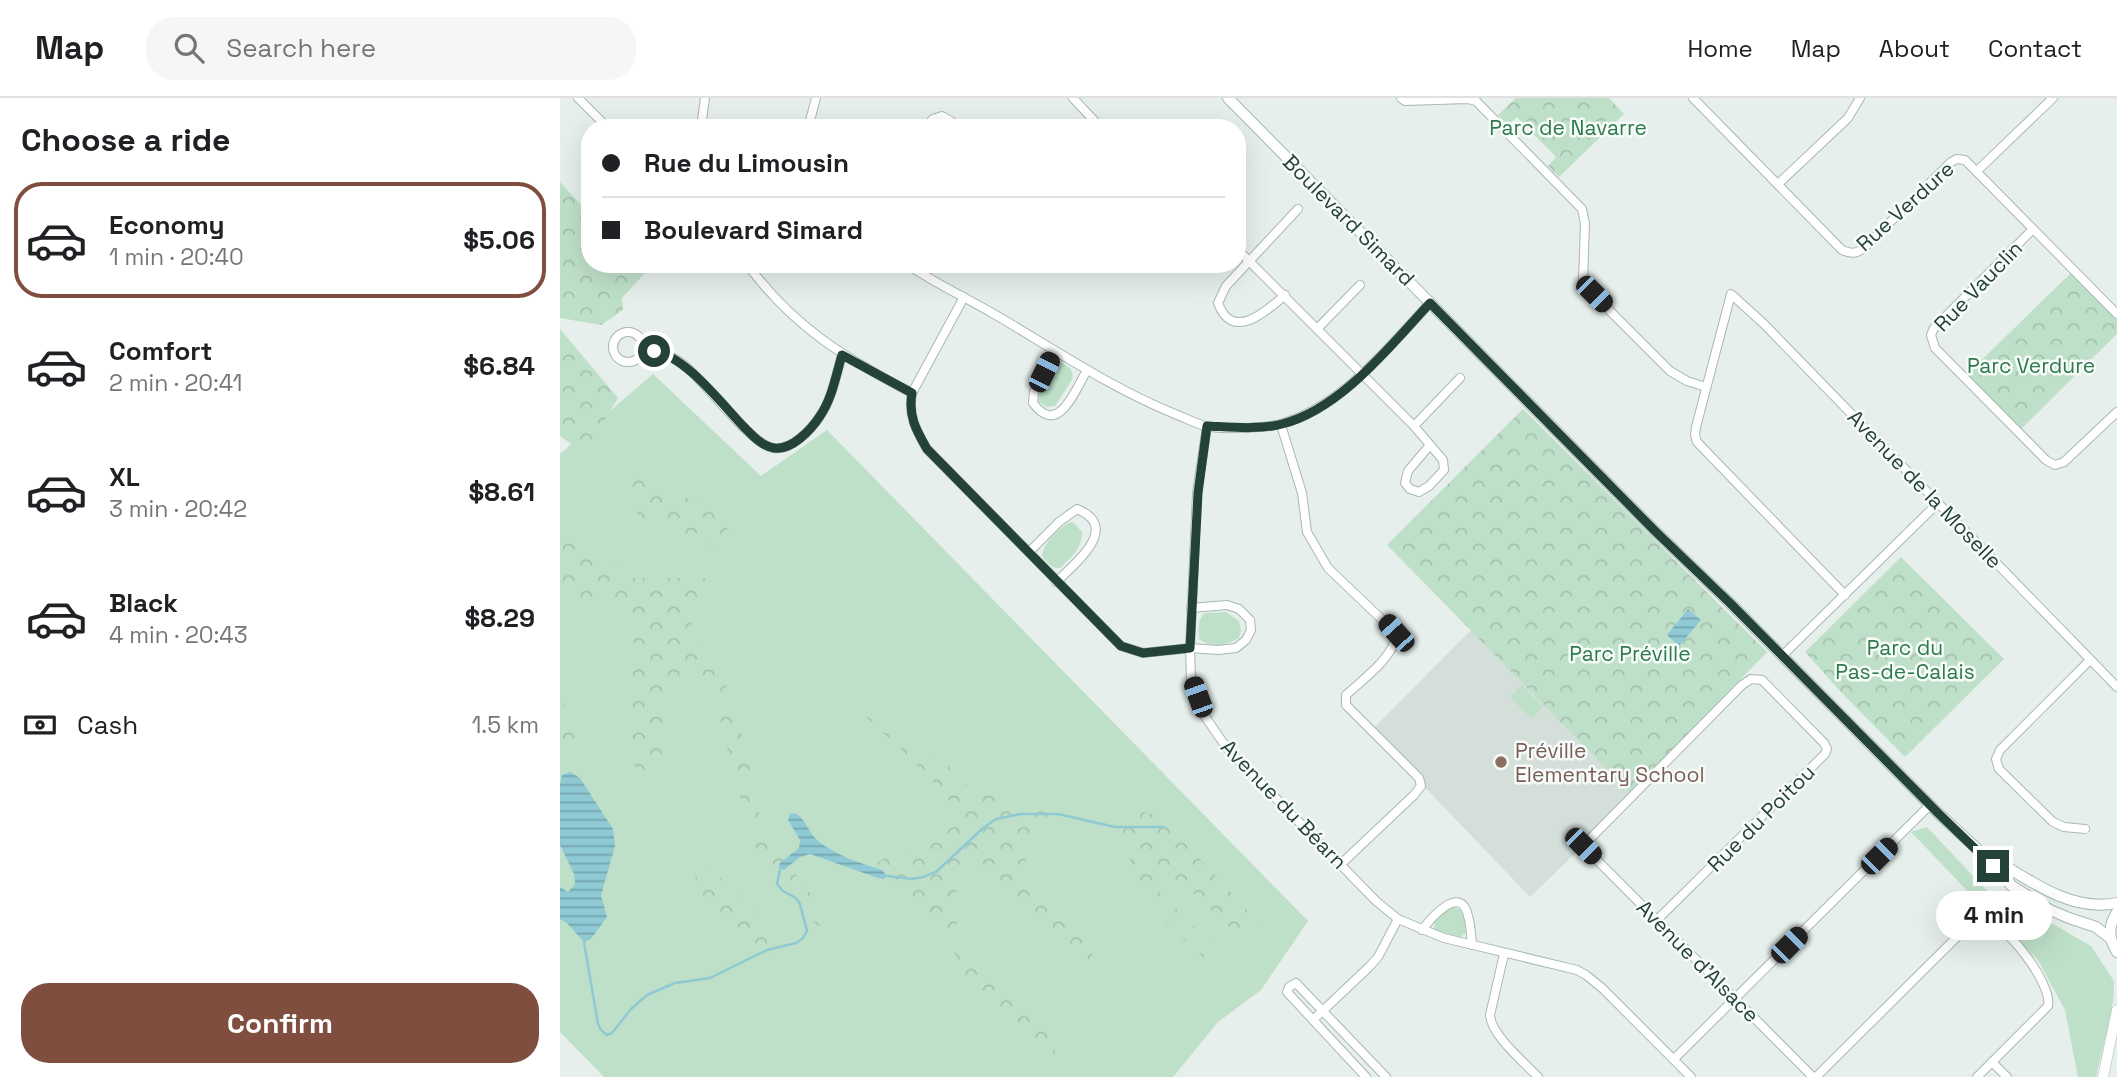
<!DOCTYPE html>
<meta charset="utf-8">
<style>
body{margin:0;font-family:"Space Grotesk",sans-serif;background:#f6f6f6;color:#202124;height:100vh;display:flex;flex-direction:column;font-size:26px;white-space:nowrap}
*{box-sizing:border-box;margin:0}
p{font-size:23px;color:#757577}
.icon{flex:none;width:38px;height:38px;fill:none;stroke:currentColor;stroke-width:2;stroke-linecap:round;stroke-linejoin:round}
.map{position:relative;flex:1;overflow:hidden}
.side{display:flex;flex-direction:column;background:#fff;width:560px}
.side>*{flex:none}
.banner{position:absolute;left:21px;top:21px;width:665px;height:154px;border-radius:28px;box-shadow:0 7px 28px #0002;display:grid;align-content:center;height:154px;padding:0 21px;background:#fff}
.end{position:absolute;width:32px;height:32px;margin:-16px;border:9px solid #24423a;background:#fff;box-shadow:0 0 0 4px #fff}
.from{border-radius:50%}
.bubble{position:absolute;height:49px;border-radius:24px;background:#fff;box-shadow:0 7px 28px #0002;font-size:23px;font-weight:600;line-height:49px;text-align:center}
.car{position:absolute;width:21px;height:42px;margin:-21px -10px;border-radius:9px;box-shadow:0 0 5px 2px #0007;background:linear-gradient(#222 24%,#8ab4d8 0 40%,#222 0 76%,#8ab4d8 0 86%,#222 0)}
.banner b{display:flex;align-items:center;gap:24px;height:66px;font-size:26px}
.banner b+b{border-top:2px solid #e0e0e0}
.banner i{width:18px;height:18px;background:#202124}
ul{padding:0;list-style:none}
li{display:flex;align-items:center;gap:21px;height:116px;margin:0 14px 10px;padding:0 7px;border:4px solid transparent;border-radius:28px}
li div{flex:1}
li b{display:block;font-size:26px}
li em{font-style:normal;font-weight:600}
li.current{border-color:#7f4e3f}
li>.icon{width:63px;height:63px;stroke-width:1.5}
h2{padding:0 21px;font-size:32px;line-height:84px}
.pay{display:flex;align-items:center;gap:18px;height:77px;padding:0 21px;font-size:26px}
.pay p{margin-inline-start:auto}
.cta{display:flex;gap:14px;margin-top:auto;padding:14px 21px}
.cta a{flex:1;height:80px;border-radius:28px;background:#7f4e3f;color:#fff;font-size:28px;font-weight:600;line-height:80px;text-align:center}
header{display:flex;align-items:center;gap:42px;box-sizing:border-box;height:98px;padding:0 35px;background:#fff;border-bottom:2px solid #e0e0e0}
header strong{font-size:33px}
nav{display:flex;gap:38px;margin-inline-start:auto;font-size:24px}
.search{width:490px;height:63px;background:#f6f6f6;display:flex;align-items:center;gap:18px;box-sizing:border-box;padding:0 24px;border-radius:28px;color:#757577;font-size:26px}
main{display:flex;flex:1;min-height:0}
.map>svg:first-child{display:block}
.built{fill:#d4dfda}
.green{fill:#bfe0c8}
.forest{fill:url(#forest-crowns)}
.water{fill:url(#water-rules)}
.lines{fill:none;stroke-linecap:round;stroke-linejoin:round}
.stream{stroke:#8ec9d4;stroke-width:2.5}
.minor-casing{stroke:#a8b8b2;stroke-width:10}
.tertiary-casing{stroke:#a8b8b2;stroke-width:11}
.secondary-casing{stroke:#a4bbb3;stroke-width:12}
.minor{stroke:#fff;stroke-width:8}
.tertiary{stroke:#fff;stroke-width:10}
.secondary{stroke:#fff;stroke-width:10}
.route{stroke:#24423a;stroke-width:9}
.education-dot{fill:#8d6e63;stroke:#f7fbf9;stroke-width:2.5}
.labels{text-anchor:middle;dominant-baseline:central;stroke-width:5;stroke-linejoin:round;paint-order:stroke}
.park-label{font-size:21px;fill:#2d7a4b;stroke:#f7fbf9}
.street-label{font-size:21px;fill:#24423a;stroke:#f7fbf9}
.education-label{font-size:21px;fill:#785e54;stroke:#f7fbf9;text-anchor:start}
</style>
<header>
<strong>Map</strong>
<div class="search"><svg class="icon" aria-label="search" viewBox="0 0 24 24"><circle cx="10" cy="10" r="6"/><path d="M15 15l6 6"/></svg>Search here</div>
<nav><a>Home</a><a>Map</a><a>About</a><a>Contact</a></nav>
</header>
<main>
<section class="side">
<h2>Choose a ride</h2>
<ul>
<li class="current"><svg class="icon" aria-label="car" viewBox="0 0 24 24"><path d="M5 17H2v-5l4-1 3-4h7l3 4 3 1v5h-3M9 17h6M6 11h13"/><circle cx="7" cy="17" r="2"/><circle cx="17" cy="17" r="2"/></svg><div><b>Economy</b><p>1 min · 20:40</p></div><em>$5.06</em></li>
<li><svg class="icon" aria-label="car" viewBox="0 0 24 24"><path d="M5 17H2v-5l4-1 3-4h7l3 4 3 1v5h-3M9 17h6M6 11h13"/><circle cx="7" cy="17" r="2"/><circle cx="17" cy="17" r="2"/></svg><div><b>Comfort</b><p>2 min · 20:41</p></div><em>$6.84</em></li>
<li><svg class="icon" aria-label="car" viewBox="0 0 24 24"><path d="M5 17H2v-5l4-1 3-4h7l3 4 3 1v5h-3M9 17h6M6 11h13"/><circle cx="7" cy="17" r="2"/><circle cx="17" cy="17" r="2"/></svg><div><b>XL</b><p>3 min · 20:42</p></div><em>$8.61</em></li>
<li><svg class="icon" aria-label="car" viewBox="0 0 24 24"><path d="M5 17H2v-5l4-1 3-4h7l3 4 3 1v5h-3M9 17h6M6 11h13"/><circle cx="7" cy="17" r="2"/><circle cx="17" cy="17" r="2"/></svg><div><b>Black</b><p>4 min · 20:43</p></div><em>$8.29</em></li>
</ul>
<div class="pay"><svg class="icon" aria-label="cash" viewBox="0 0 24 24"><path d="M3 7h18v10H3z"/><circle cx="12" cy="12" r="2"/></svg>Cash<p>1.5 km</p></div>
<div class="cta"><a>Confirm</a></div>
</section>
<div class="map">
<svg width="1557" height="979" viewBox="0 0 1557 979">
<defs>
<pattern id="forest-crowns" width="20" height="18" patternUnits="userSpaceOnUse" patternTransform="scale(1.75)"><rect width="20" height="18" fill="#bfe0c8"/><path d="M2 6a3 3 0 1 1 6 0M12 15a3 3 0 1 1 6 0" fill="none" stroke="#a4c1ad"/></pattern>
<pattern id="water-rules" width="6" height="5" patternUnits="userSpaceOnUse" patternTransform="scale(1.75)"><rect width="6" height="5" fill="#8ec9d4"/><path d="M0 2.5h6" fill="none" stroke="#74a5ad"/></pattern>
</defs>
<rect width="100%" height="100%" fill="#e6efeb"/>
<path class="built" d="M911,532L1070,695L1023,748L970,799L811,633Z"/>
<g class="green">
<path d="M501,264L511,271L513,280L495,308L487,309L479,304C477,292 489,268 501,264Z"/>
<path d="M93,276L201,378L267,332L748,823L701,892L658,924L613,979H44L0,934V356Z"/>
<path d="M511,424L514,425L522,434C522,451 511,459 500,470C491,471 487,464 482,458C483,446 499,429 511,424Z"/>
<path d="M666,514L679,523L681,532L679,540C666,548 651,550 639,541C639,531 637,522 645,515Z"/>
<path d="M962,587L983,609L972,621L950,599Z"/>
<path d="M1367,729L1431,797L1465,810L1531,848L1554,883C1555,913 1542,949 1536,979H1518L1505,912L1478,862L1434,818L1424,813L1413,815L1421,807L1351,734Z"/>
<path d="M889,809L900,811L904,818L906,835L900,839L875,832L874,829C875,821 882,813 889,809Z"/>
</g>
<g class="forest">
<path d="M956,0H1049L1064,16L999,79L988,68L996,59L957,19L948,27L938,17Z"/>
<path d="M0,84L30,116V166H76L85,175L62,200L63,212L41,227L0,220Z"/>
<path d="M1514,172L1557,216V236L1458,334L1403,280Z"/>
<path d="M0,231L58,300L34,339L20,352L0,338Z"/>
<path d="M963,311L1207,554L1070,695L827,447Z"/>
<path d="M77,376L154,413L173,438L153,447L79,423L72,391Z"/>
<path d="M9,445L35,451L74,480H149L152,492L129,521L168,590L187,653L202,731L270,822L268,835L245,817L196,750L174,681L152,586L113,581L106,613V675L86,682L68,660L75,524L49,501L0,502V446Z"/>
<path d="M1341,459L1444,561L1345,659L1281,594L1245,554Z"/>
<path d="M0,597L15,638L12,663L0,660Z"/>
<path d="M302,615L385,664L408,689L450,705H494L492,721L471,744L463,774L525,840L547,890L440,781L402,771L394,804L399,843L480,925L500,961L486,959L403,875L389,844L314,767L336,753L356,748L403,724C384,687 333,645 302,615Z"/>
<path d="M566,710L608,720L635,756L708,834L673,832L619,782L605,781L599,794L664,859L654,869L593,812L574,778L558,717Z"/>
<path d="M145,766L198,815L214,854L211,873L198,867L152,816L135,779Z"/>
</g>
<g class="water">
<path d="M1128,511L1141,522L1119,548L1107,537Z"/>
<path d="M10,674L20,680L53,731L55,748L41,797L47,819L31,841L24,844L7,825L0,821V789L8,794L15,786L14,776L0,747V686L2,677Z"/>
<path d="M235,715C245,720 248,733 256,741C274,757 300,765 322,772L327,778L324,781L318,780L250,756L240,759L224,772L218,770L220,765L239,750L240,742L228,722L230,716Z"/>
</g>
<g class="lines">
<g class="stream">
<path d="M327,778L352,781L363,779L376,774L422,731L436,721L461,716H498L555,729H604"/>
<path d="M24,844L38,926L41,932L47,937L52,935L71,911L87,897L115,885L150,880L207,852L236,845L243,840L247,833L240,806L236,800L223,793L217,786L220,772"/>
</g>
<g class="minor-casing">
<g id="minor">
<path d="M18,0L48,30"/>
<path d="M513,0L541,30"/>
<path d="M841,0L845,3L908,1L916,3L1022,111L1025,126L1023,183L1028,191L1110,273L1127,283L1146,289"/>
<path d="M1133,0L1282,152C1291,156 1296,156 1304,150L1391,64L1397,61L1405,62L1557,216"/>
<path d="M141,30L145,0"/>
<path d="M248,30L256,0"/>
<path d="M365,30L373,21L382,18L391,23L398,30"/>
<path d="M1417,73L1493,0"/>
<path d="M1218,86L1288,20L1300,0"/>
<path d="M1473,131L1374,230L1371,237L1375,250L1486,362L1495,367L1504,364L1557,314"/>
<path d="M677,151L854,328L883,362L884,372L869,388L859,394L850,391L845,385L848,373L870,347"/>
<path d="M187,166C233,229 285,260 352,295"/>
<path d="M347,166C374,185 405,199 434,216C494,251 551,290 615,316C625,320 635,325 645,328C660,332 710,330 724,325C785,305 827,251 870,205"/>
<path d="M725,197C706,214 672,244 658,205L666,188L738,111"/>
<path d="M404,199L352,295C348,318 356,332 367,351L561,548L583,555L630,550L658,552L676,550L686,542L691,532L690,522L679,511L667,507L631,510"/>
<path d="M757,231L800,187"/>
<circle cx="68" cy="249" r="15"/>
<path d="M83,251C98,254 111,257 123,266C145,283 190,346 213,350C231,353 251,332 260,318C272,301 276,277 282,257"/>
<path d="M495,253L474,294L473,305C498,339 515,293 527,272"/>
<path d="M721,327L742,395L747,434L768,470L836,535C836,558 802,582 786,597V607L859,680L861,688L854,697L781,766"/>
<path d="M647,328L637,395L630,550L631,581L644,617L666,649L816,803L838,821L884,840L1017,872L1026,877L1042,890L1131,979"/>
<path d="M854,328L900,280"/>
<path d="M469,454L499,424L517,411C562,429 514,467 496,484"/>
<path d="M1285,497L1137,344L1135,337L1136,329L1171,196L1204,226L1557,589"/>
<path d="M1223,557L1378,405"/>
<path d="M1525,731L1504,729L1493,724L1439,671L1436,661L1440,652L1530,562"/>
<path d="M1097,822L1265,656L1267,651L1264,645L1202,582L1191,581L1182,587L1023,748L1253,979"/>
<path d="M862,832C871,820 901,785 908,818C911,827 911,838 912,847"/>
<path d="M944,856L930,917C931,937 964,964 978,979"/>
<path d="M753,922L809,869L818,859L838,821"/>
<path d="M1114,961L1370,707"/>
<path d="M1432,964L1447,979"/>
<path d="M806,979L727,894L729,889L736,885L826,979"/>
<path d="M1256,979L1409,827L1421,819C1442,821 1493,885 1488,908L1417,979"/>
</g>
</g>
<g class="tertiary-casing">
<path id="tertiary" d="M1543,979L1557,912"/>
</g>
<g class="secondary-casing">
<g id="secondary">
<path d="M668,0L1095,433L1171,506L1378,715L1415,749L1452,788L1490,812L1509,820L1536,829L1550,840"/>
<path d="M1426,756C1465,779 1509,815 1557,805"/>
<path d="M1557,814C1548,829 1548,839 1557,854"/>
</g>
</g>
<use href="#minor" class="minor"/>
<use href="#tertiary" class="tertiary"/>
<use href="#secondary" class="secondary"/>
</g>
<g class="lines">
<path class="route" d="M94,253C125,258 161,305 183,328C192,337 201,348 214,350C231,353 251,332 260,318C272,301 276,277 282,257L352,295C348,318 356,332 367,351L561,548L583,555L630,550L638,395L647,328C670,329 700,332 722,326C781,311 830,248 870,205L1095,433L1171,506L1378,715L1433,768"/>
</g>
<circle class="education-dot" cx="941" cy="664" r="7"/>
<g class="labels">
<g class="park-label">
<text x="1008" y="29">Parc de Navarre</text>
<text x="1471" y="267">Parc Verdure</text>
<text x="1345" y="549">Parc du<tspan x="1345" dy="24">Pas-de-Calais</tspan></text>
<text x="1070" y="555">Parc Préville</text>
</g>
<g class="street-label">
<text transform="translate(1345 108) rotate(-42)">Rue Verdure</text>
<text transform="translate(789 122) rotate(45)">Boulevard Simard</text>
<text transform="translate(1418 188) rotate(-46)">Rue Vauclin</text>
<text transform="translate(1365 391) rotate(46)">Avenue de la Moselle</text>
<text transform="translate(724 706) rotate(46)">Avenue du Béarn</text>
<text transform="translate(1201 720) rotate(-45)">Rue du Poitou</text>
<text transform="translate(1138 863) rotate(45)">Avenue d'Alsace</text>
</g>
<g class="education-label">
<text x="955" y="652">Préville<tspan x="955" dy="24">Elementary School</tspan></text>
</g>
</g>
</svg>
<i class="end from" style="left:94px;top:253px"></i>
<i class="end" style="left:1433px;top:768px"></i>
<div class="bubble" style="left:1376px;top:793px;width:116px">4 min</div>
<i class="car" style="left:1034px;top:196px;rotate:135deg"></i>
<i class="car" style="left:484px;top:274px;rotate:26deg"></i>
<i class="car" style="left:836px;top:535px;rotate:318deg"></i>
<i class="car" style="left:638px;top:599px;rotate:340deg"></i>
<i class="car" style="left:1023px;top:748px;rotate:135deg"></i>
<i class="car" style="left:1319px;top:758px;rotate:45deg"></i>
<i class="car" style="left:1229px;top:847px;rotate:45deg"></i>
<div class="banner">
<b><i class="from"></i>Rue du Limousin</b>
<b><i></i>Boulevard Simard</b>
</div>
</div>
</main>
